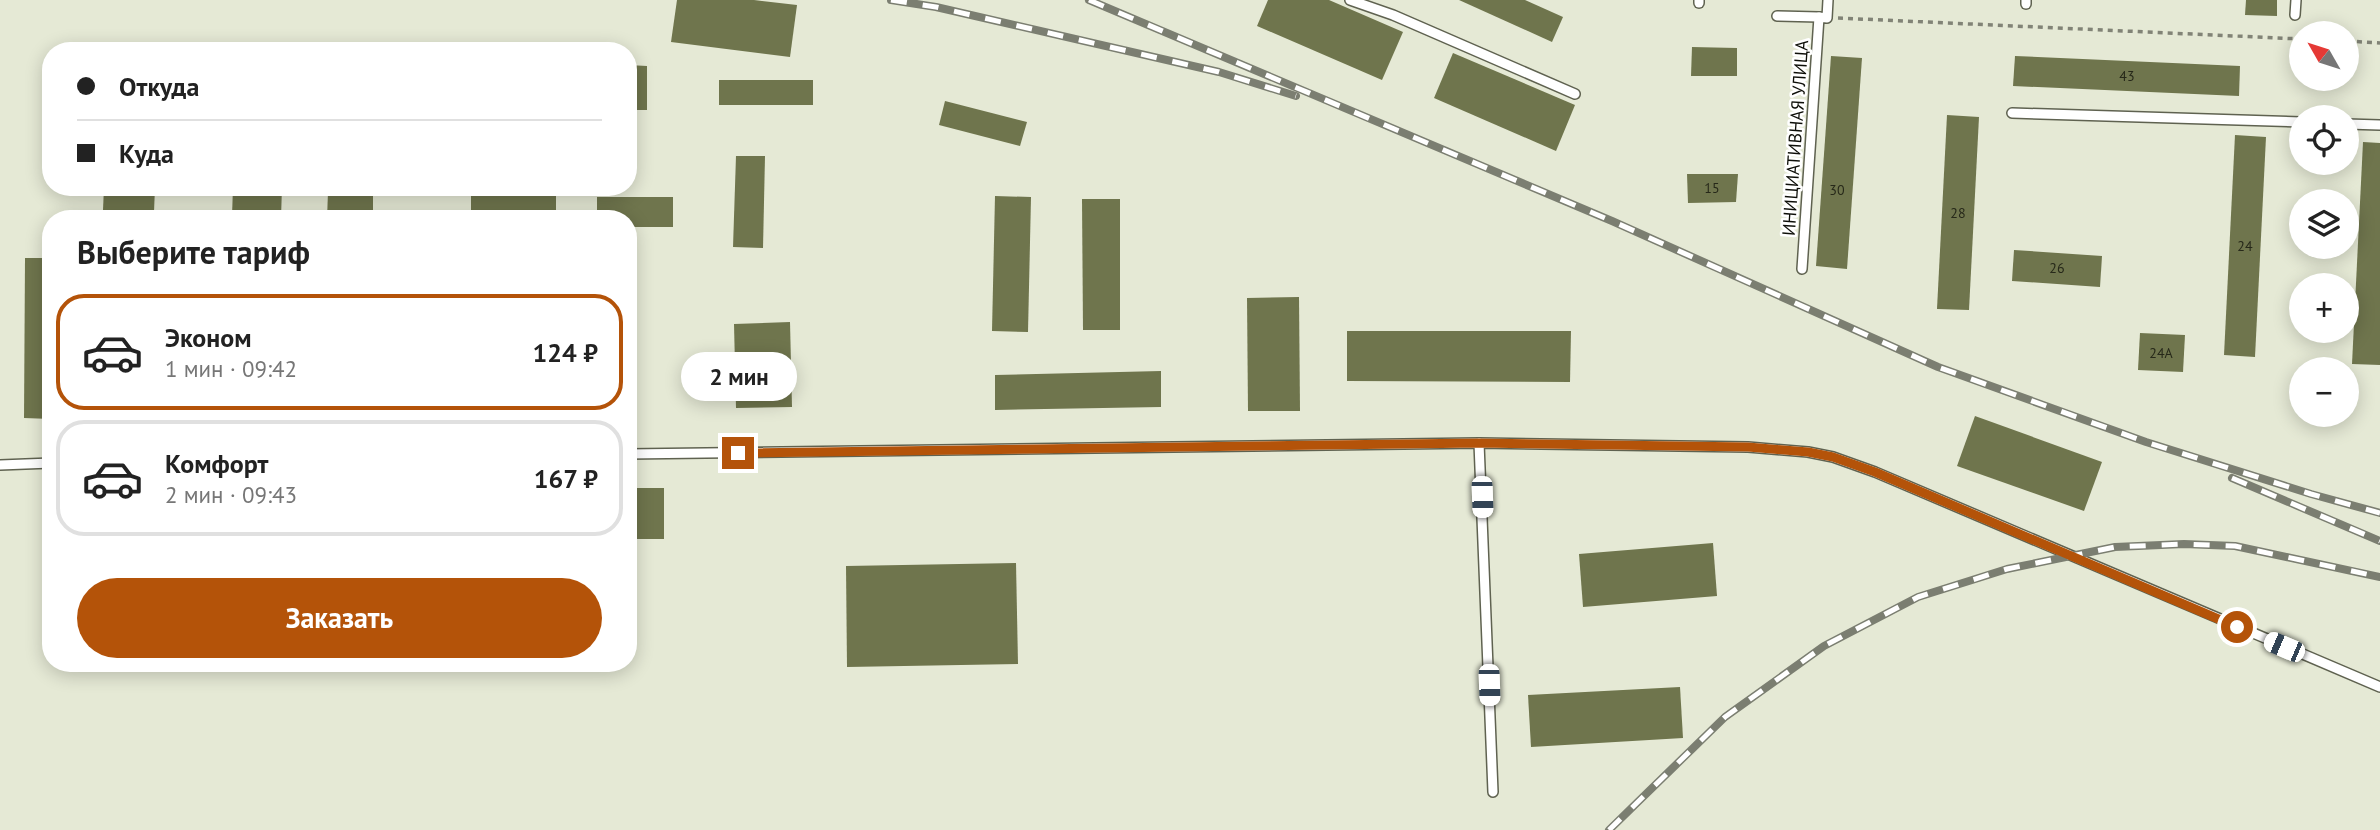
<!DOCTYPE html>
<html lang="ru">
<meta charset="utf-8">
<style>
body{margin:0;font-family:"PT Sans",sans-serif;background:#f6f6f6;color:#222;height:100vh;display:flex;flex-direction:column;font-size:26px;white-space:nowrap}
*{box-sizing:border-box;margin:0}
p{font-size:23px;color:#767676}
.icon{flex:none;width:38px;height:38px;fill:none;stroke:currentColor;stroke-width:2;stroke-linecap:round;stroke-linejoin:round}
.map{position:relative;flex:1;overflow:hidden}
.side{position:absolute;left:42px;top:210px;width:595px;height:462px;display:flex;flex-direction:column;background:#fff;border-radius:28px;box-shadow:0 4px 18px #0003}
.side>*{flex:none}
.banner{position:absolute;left:42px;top:42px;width:595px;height:154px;border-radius:28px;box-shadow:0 4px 18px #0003;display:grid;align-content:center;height:154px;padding:0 35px;background:#fff}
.needle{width:46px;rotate:309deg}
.controls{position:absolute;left:2289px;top:21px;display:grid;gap:14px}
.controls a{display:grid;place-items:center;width:70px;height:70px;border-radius:50%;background:#fff;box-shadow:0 4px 18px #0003;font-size:35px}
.end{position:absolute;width:32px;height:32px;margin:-16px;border:9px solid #b45309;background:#fff;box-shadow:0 0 0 4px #fff}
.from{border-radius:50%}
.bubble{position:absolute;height:49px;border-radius:24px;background:#fff;box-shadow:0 4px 18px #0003;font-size:23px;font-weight:700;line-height:49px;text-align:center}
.car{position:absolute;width:21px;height:42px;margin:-21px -10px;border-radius:9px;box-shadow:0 0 5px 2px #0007;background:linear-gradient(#fff 24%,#345 0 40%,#fff 0 76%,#345 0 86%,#fff 0)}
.banner b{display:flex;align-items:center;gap:24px;height:66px;font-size:26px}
.banner b+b{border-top:2px solid #e0e0e0}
.banner i{width:18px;height:18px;background:#222}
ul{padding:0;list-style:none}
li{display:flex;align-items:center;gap:21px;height:116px;margin:0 14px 10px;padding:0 21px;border:4px solid #e0e0e0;border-radius:28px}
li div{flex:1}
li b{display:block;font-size:26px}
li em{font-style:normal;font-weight:700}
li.on{border-color:#b45309}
li>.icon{width:63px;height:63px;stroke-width:1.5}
h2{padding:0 35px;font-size:32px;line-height:84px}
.button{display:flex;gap:14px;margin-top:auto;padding:14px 35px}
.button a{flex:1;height:80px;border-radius:42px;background:#b45309;color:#fff;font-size:28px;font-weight:700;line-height:80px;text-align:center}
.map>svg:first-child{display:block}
.building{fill:#6f754d}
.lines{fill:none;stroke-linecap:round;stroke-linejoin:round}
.lane-casing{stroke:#5f6250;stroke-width:12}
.path{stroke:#818376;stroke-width:3.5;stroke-dasharray:5 5;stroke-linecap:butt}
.lane{stroke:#fff;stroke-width:9}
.rail-casing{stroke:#7b7e71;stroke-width:8}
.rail{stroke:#fff;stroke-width:5;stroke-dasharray:16;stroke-linecap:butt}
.route{stroke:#b45309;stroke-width:9}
.labels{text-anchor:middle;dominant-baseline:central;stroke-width:5;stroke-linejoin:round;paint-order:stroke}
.number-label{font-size:14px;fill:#262819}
.street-label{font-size:18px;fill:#0d0e08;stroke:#fff}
</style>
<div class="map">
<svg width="2380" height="830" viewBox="0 0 2380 830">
<rect width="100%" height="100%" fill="#e5e9d5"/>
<g class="building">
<path d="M677,0H754L797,5L790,57L671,42Z"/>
<path d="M1268,0H1329L1403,32L1382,80L1257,26Z"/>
<path d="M1459,0H1525L1563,17L1552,42Z"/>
<path d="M2246,0H2277V16L2245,15Z"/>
<path d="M1692,47L1737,48V76H1691Z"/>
<path d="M1453,53L1575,105L1556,151L1434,98Z"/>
<path d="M1831,56L1862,58L1847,269L1816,266Z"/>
<path d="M2015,56L2240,66L2239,96L2013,86Z"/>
<path d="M628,65L647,66V110H628Z"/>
<rect x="719" y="80" width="94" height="25"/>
<path d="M945,101L1027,122L1020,146L939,125Z"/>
<path d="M1947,115L1979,117L1969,310L1937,309Z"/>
<path d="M2235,135L2266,137L2255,357L2224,355Z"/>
<path d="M2363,142L2380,143V365L2352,364Z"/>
<path d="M736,156H765L763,248L733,247Z"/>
<path d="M1687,174H1738L1736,202L1688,203Z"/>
<path d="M104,187H155L154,212L103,210Z"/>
<path d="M233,187H282L281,218L232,216Z"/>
<rect x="471" y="187" width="85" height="32"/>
<path d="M328,192H373V219H327Z"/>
<path d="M995,196L1031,197L1028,332L992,331Z"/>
<path d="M597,197H673V227H628V219H597Z"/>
<path d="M1082,199H1120V330H1083Z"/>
<path d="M2014,250L2102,256L2100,287L2012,281Z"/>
<path d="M25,258H51V419L24,418Z"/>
<path d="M1299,297L1300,411H1248L1247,298Z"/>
<path d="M790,322L792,407L736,408L734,324Z"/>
<path d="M1347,331H1571L1570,382L1347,381Z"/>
<path d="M2140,333L2185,335L2183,372L2138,370Z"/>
<path d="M1161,371V407L995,410V375Z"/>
<path d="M1975,416L2102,462L2084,511L1957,466Z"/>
<rect x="628" y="488" width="36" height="51"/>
<path d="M1713,543L1717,596L1583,607L1579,554Z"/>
<path d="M1016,563L1018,664L847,667L846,566Z"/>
<path d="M1680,687L1683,738L1531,747L1528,695Z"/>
</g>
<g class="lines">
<g class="lane-casing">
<g id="lane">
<path d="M1350,0L1393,15L1575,94"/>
<path d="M1699,3V0"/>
<path d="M2026,4V0"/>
<path d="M2295,15L2296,0"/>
<path d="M1777,16L1819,17"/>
<path d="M2012,113L2301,122"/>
<path d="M2347,124L2380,125"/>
<path d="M1802,269L1819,17L1827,18L1828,0"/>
<path d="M1479,443L1493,792"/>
<path d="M628,454L1479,443L1748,447L1808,452L1833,457L1875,472L2380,687"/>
<path d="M0,465L51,463"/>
</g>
</g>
<g class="path">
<path d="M1838,18L2301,39"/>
<path d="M2347,41L2380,43"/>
</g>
<use href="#lane" class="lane"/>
<g class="rail-casing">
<g id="rail">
<path d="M891,0L936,7L1219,72L1296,96"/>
<path d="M1089,0L1612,221L1938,367L2146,442L2311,494L2380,513"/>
<path d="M2232,478L2380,541"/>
<path d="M1609,830L1725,717L1824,646L1918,597L2007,569L2115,547L2184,544L2235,546L2380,577"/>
</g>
</g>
<use href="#rail" class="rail"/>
</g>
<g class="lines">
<path class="route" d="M738,453L1479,443L1748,447L1808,452L1833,457L1875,472L2237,627"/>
</g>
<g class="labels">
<g class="number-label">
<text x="2127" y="76">43</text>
<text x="1712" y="188">15</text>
<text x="1837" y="190">30</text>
<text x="1958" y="213">28</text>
<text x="2245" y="246">24</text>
<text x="2057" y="268">26</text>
<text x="2161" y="353">24А</text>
</g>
<g class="street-label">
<text transform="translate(1795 138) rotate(-86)">ИНИЦИАТИВНАЯ УЛИЦА</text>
</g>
</g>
</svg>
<div class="controls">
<a><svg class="needle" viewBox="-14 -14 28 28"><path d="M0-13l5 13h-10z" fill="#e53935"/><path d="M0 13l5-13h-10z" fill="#767676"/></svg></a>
<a><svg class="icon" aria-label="locate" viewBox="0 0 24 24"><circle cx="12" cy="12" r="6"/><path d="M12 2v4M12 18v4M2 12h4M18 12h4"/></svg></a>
<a><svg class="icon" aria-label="layers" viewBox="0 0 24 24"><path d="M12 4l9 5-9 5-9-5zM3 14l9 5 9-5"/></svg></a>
<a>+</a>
<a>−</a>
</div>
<i class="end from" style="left:2237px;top:627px"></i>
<i class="end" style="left:738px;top:453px"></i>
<div class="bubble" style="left:681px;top:352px;width:116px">2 мин</div>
<i class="car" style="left:1482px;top:497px;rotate:178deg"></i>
<i class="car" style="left:2284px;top:647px;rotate:293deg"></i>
<i class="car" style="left:1489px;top:685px;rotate:178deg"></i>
<div class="banner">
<b><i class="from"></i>Откуда</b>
<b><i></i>Куда</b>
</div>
<section class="side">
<h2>Выберите тариф</h2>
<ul>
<li class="on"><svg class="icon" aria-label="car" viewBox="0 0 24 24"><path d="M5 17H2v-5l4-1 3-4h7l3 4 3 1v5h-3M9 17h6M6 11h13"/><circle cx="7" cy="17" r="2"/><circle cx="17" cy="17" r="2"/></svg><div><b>Эконом</b><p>1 мин · 09:42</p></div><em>124 ₽</em></li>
<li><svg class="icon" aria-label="car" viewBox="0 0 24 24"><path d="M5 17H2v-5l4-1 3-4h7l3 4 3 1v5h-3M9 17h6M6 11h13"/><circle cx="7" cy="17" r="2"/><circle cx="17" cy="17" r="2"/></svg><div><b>Комфорт</b><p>2 мин · 09:43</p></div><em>167 ₽</em></li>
</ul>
<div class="button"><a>Заказать</a></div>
</section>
</div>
